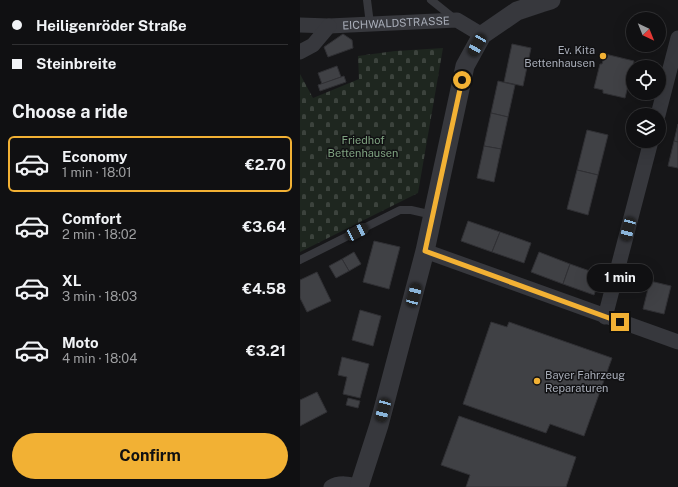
<!DOCTYPE html>
<meta charset="utf-8">
<style>
body{margin:0;font-family:"Public Sans",sans-serif;background:#19191b;color:#f1f3f6;height:100vh;display:flex;flex-direction:column;font-size:15px;white-space:nowrap}
*{box-sizing:border-box;margin:0}
p{font-size:13px;color:#9c9d9f}
.icon{flex:none;width:22px;height:22px;fill:none;stroke:currentColor;stroke-width:2;stroke-linecap:round;stroke-linejoin:round}
.map{position:relative;flex:1;overflow:hidden}
.drawer{display:flex;flex-direction:column;background:#101012;width:300px}
.drawer>*{flex:none}
.banner{display:grid;align-content:center;height:88px;padding:0 12px;background:#101012}
.needle{width:26px;rotate:137deg}
.controls{position:absolute;left:326px;top:12px;display:grid;gap:8px}
.controls a{display:grid;place-items:center;width:40px;height:40px;border-radius:50%;background:#101012;box-shadow:0 4px 16px #0002,0 0 0 1px #303032;font-size:20px}
.end{position:absolute;width:18px;height:18px;margin:-9px;border:5px solid #f2b134;background:#111;box-shadow:0 0 0 2px #111}
.from{border-radius:50%}
.bubble{position:absolute;height:28px;border-radius:14px;background:#101012;box-shadow:0 4px 16px #0002,0 0 0 1px #303032;font-size:13px;font-weight:700;line-height:28px;text-align:center}
.car{position:absolute;width:12px;height:24px;margin:-12px -6px;border-radius:5px;box-shadow:0 0 3px 1px #0007;background:linear-gradient(#222 24%,#8ab4d8 0 40%,#222 0 76%,#8ab4d8 0 86%,#222 0)}
.banner b{display:flex;align-items:center;gap:14px;height:38px;font-size:15px}
.banner b+b{border-top:1px solid #303032}
.banner i{width:10px;height:10px;background:#f1f3f6}
ul{padding:0;list-style:none}
li{display:flex;align-items:center;gap:12px;height:56px;margin:0 8px 6px;padding:0 4px;border:2px solid transparent;border-radius:6px}
li div{flex:1}
li b{display:block;font-size:15px}
li em{font-style:normal;font-weight:700}
li.active{border-color:#f2b134}
li>.icon{width:36px;height:36px;stroke-width:1.5}
h2{padding:0 12px;font-size:18px;line-height:48px}
.button{display:flex;gap:8px;margin-top:auto;padding:8px 12px}
.button a{flex:1;height:46px;border-radius:24px;background:#f2b134;color:#111;font-size:16px;font-weight:700;line-height:46px;text-align:center}
main{display:flex;flex:1;min-height:0}
.map>svg:first-child{display:block}
.cemetery{fill:url(#cemetery-stones)}
.building{fill:#404145;stroke:#303034}
.lines{fill:none;stroke-linecap:round;stroke-linejoin:round}
.service{stroke:#37383d;stroke-width:8}
.minor{stroke:#37383d;stroke-width:15}
.tertiary{stroke:#37383d;stroke-width:19}
.route{stroke:#f2b134;stroke-width:5}
.poi-dot{fill:#f2b134;stroke:#111113;stroke-width:1.5}
.labels{text-anchor:middle;dominant-baseline:central;stroke-width:3;stroke-linejoin:round;paint-order:stroke}
.street-label{font-size:11px;fill:#a8adb8;stroke:#111113}
.poi-label{font-size:11px;fill:#a8adb8;stroke:#111113;text-anchor:end}
.park-label{font-size:11px;fill:#7fa381;stroke:#111113}
</style>
<main>
<section class="drawer">
<div class="banner">
<b><i class="from"></i>Heiligenröder Straße</b>
<b><i></i>Steinbreite</b>
</div>
<h2>Choose a ride</h2>
<ul>
<li class="active"><svg class="icon" aria-label="car" viewBox="0 0 24 24"><path d="M5 17H2v-5l4-1 3-4h7l3 4 3 1v5h-3M9 17h6M6 11h13"/><circle cx="7" cy="17" r="2"/><circle cx="17" cy="17" r="2"/></svg><div><b>Economy</b><p>1 min · 18:01</p></div><em>€2.70</em></li>
<li><svg class="icon" aria-label="car" viewBox="0 0 24 24"><path d="M5 17H2v-5l4-1 3-4h7l3 4 3 1v5h-3M9 17h6M6 11h13"/><circle cx="7" cy="17" r="2"/><circle cx="17" cy="17" r="2"/></svg><div><b>Comfort</b><p>2 min · 18:02</p></div><em>€3.64</em></li>
<li><svg class="icon" aria-label="car" viewBox="0 0 24 24"><path d="M5 17H2v-5l4-1 3-4h7l3 4 3 1v5h-3M9 17h6M6 11h13"/><circle cx="7" cy="17" r="2"/><circle cx="17" cy="17" r="2"/></svg><div><b>XL</b><p>3 min · 18:03</p></div><em>€4.58</em></li>
<li><svg class="icon" aria-label="car" viewBox="0 0 24 24"><path d="M5 17H2v-5l4-1 3-4h7l3 4 3 1v5h-3M9 17h6M6 11h13"/><circle cx="7" cy="17" r="2"/><circle cx="17" cy="17" r="2"/></svg><div><b>Moto</b><p>4 min · 18:04</p></div><em>€3.21</em></li>
</ul>
<div class="button"><a>Confirm</a></div>
</section>
<div class="map">
<svg width="378" height="487" viewBox="0 0 378 487">
<defs>
<pattern id="cemetery-stones" width="16" height="16" patternUnits="userSpaceOnUse"><rect width="16" height="16" fill="#1e261f"/><path d="M2 7V4a2 2 0 0 1 4 0v3zM10 15v-3a2 2 0 0 1 4 0v3z" fill="#3c433d"/></pattern>
</defs>
<rect width="100%" height="100%" fill="#161618"/>
<path class="cemetery" d="M143,48L118,193L0,252V74L13,98L59,79L58,56L95,51Z"/>
<g class="building">
<path d="M43,34L52,40L53,48L28,57L24,47Z"/>
<path d="M212,44L231,48L223,86L204,82Z"/>
<path d="M305,54L334,61L325,98L303,93V90L294,88L300,64H302Z"/>
<path d="M37,66L41,77L22,84L18,73Z"/>
<path d="M44,76L46,82L20,91L18,85Z"/>
<path d="M198,81L215,85L208,117L191,113Z"/>
<path d="M191,113L208,117L201,149L184,146Z"/>
<path d="M378,124V142L374,141Z"/>
<path d="M287,130L308,135L298,175L277,170Z"/>
<path d="M374,141L378,142V168L368,166Z"/>
<path d="M184,146L201,149L194,182L177,178Z"/>
<path d="M277,170L298,175L288,215L267,209Z"/>
<path d="M168,221L200,232L192,252L161,241Z"/>
<path d="M200,232L231,243L224,263L192,252Z"/>
<path d="M74,241L100,247L89,289L63,282Z"/>
<path d="M54,252L61,264L49,271L42,259Z"/>
<path d="M239,252L270,264L263,284L231,272Z"/>
<path d="M42,259L49,271L36,278L29,266Z"/>
<path d="M270,264L301,275L294,295L263,284Z"/>
<path d="M17,272L31,301L7,312L0,298V280Z"/>
<path d="M350,281L371,286L364,314L343,309Z"/>
<path d="M60,310L81,316L73,346L52,340Z"/>
<path d="M191,322L207,327L209,322L312,358L284,436L250,424L246,433L163,404Z"/>
<path d="M42,357L69,364L60,398L43,394L47,377L38,375Z"/>
<path d="M17,392L27,412L0,426V400Z"/>
<path d="M48,398L60,401L58,408L46,405Z"/>
<path d="M159,416L276,457L266,487H166L170,475L141,465Z"/>
</g>
<g class="lines">
<g class="service">
<path d="M67,0L70,24"/>
<path d="M131,0L156,20"/>
<path d="M0,260L100,210H111L133,215"/>
</g>
<g class="minor">
<path id="s1" d="M0,25L29,26L157,20L182,35"/>
<path d="M0,52L13,45L29,26"/>
<path d="M358,115L378,38"/>
<path d="M125,251L378,342"/>
<path d="M305,317L351,141"/>
<path d="M31,487C39,482 50,484 59,486"/>
</g>
<path class="tertiary" d="M59,487L79,425L125,251L165,66L182,35L217,11L241,3L251,0"/>
</g>
<g class="lines">
<path class="route" d="M162,80L125,251L320,322"/>
</g>
<g class="poi-dot">
<circle cx="303" cy="56" r="4"/>
<circle cx="237" cy="381" r="4"/>
</g>
<g class="labels">
<g class="street-label">
<text stroke="none"><textPath href="#s1" startOffset="96">EICHWALDSTRASSE</textPath></text>
</g>
<g class="poi-label">
<text x="295" y="50">Ev. Kita<tspan x="295" dy="13">Bettenhausen</tspan></text>
<text x="245" y="375" text-anchor="start">Bayer Fahrzeug<tspan x="245" dy="13">Reparaturen</tspan></text>
</g>
<g class="park-label">
<text x="63" y="140">Friedhof<tspan x="63" dy="13">Bettenhausen</tspan></text>
</g>
</g>
</svg>
<div class="controls">
<a><svg class="needle" viewBox="-14 -14 28 28"><path d="M0-13l5 13h-10z" fill="#e53935"/><path d="M0 13l5-13h-10z" fill="#9c9d9f"/></svg></a>
<a><svg class="icon" aria-label="locate" viewBox="0 0 24 24"><circle cx="12" cy="12" r="6"/><path d="M12 2v4M12 18v4M2 12h4M18 12h4"/></svg></a>
<a><svg class="icon" aria-label="layers" viewBox="0 0 24 24"><path d="M12 4l9 5-9 5-9-5zM3 14l9 5 9-5"/></svg></a>
</div>
<i class="end from" style="left:162px;top:80px"></i>
<i class="end" style="left:320px;top:322px"></i>
<div class="bubble" style="left:287px;top:264px;width:66px">1 min</div>
<i class="car" style="left:177px;top:45px;rotate:210deg"></i>
<i class="car" style="left:328px;top:229px;rotate:195deg"></i>
<i class="car" style="left:57px;top:232px;rotate:63deg"></i>
<i class="car" style="left:114px;top:295px;rotate:15deg"></i>
<i class="car" style="left:83px;top:410px;rotate:195deg"></i>
</div>
</main>
